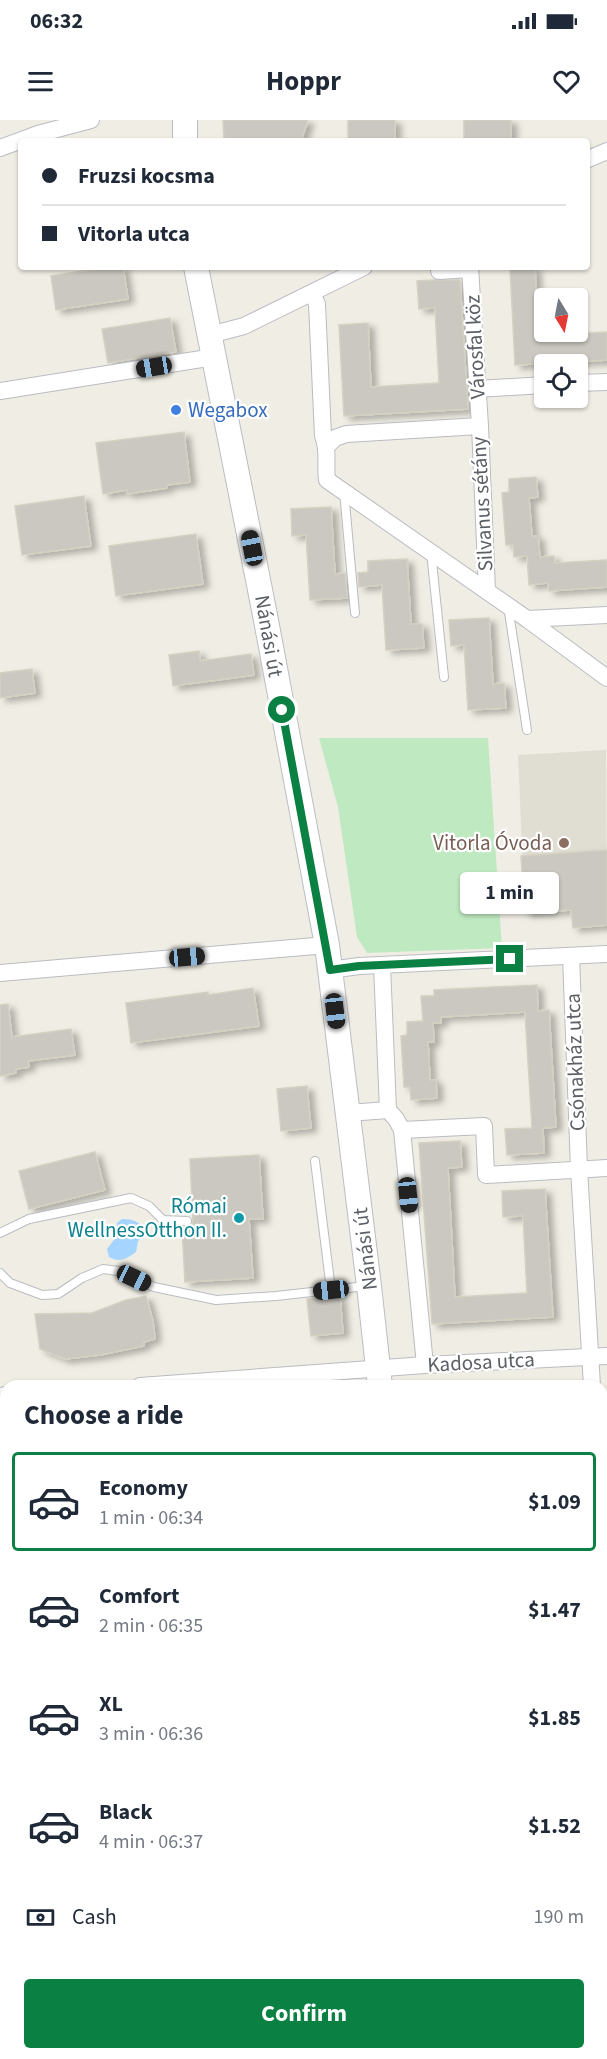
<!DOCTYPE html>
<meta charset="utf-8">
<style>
body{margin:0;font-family:"Source Sans 3",sans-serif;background:#f6f6f7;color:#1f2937;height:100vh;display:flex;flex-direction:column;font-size:22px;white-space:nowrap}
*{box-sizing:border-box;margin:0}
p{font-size:20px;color:#747a83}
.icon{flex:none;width:33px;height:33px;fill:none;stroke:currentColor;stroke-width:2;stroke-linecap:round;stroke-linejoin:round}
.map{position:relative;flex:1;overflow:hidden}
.details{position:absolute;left:0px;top:1260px;width:608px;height:680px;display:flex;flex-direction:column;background:#fff;border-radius:18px 18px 0 0;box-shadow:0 2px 4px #0004}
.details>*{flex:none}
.hud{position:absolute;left:18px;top:18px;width:572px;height:132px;border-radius:6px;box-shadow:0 2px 4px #0004;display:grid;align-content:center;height:132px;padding:0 24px;background:#fff}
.needle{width:39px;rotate:170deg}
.buttons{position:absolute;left:534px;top:168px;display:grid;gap:12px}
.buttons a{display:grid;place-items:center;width:54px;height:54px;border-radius:6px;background:#fff;box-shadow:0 2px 4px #0004;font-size:30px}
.end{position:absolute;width:27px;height:27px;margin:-14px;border:8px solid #0b8043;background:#fff;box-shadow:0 0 0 3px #fff}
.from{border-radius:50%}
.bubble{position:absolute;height:42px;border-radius:6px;background:#fff;box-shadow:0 2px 4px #0004;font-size:20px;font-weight:700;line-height:42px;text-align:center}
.car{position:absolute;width:18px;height:36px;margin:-18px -9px;border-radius:8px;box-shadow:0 0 4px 2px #0007;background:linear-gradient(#222 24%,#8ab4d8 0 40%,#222 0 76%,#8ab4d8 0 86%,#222 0)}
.hud b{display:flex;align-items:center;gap:21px;height:57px;font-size:22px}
.hud b+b{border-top:2px solid #e0e1e3}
.hud i{width:15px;height:15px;background:#1f2937}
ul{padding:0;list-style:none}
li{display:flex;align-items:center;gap:18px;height:99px;margin:0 12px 9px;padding:0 12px;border:3px solid transparent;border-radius:6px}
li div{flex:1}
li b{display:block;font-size:22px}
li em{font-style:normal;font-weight:700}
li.current{border-color:#0b8043}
li>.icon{width:54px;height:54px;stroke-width:1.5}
h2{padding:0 24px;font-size:27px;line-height:72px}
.pay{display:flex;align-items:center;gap:15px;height:66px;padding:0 24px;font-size:22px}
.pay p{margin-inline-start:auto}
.cta{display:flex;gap:12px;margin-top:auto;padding:12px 24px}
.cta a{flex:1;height:69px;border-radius:6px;background:#0b8043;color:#fff;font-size:24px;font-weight:700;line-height:69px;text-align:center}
.status{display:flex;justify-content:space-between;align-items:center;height:42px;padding:0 30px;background:#fff;direction:ltr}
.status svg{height:16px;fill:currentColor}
header{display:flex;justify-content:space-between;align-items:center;height:78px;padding:0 24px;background:#fff;font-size:27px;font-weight:700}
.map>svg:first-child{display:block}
.education{fill:#e0ddd3}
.green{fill:#bfe9c1}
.water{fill:#a5d4ff}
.building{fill:#cbc8c1;stroke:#d5d0c2;stroke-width:1.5;filter:url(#shadow)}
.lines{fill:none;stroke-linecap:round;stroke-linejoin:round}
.lane-casing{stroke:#b9bcc1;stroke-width:10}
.street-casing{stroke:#b9bcc1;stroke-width:18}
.secondary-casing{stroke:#babdc4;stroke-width:26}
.lane{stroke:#fff;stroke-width:8}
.street{stroke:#fff;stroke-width:16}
.secondary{stroke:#fff;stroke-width:24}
.route{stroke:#0b8043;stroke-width:8}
.shop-dot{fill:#3f7fe0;stroke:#fff;stroke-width:2}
.education-dot{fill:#8d6e63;stroke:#fff;stroke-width:2}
.culture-dot{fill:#0f9aa8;stroke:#fff;stroke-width:2}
.labels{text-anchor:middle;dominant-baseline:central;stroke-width:4.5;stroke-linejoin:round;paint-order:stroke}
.street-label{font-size:21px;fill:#5c6066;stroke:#fff}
.shop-label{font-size:21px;fill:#366cbe;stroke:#fff;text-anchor:start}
.education-label{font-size:21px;fill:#785e54;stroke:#fff;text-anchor:end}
.culture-label{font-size:21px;fill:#0d838f;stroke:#fff;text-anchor:end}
</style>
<div class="status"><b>06:32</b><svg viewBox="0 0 49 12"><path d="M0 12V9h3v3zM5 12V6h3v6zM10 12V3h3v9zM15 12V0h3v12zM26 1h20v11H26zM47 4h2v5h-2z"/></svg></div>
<header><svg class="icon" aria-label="menu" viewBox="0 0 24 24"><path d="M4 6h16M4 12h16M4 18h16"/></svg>Hoppr<svg class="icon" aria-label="heart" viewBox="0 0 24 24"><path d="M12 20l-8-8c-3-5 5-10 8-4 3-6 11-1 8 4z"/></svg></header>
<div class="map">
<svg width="607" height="1939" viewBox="0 0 607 1939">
<defs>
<filter id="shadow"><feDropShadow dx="6" dy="4" stdDeviation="3" flood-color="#0004"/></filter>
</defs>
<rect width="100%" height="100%" fill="#f0eee4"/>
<path class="education" d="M606,630L607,805L573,808L571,790L525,793L518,635Z"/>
<g class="green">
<path d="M319,618H488L502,828L367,833L357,817L338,687Z"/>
<path d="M6,1461V1554L0,1553V1478Z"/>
<path d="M4,1594H6V1681H0V1602H6Z"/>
</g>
<path class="water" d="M122,1099C134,1099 145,1103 144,1117L138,1121L136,1132C126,1139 120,1143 109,1137L107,1129L116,1117L117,1103Z"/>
<g class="building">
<path d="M223,0H308L301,21H224Z"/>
<rect x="348" y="0" width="47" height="21"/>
<rect x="464" y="0" width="47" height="21"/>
<path d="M110,147H123L128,179L56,190L51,156Z"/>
<path d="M510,147H535L538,216L607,212V240L515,245Z"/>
<path d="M434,160H460L468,289L344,296L339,205L368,203L371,267L439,263L435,188L419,189L417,161Z"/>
<path d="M170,198L176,232L108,243L102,209Z"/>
<path d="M184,312L190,362L167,365V368L127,374V370L103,374L96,323Z"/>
<path d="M536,357L538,377L529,378L532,416H538L540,437L554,436L555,443L607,440V467L549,471L548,463L529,465L527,436L514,437L513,425H506L502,373L509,372V359Z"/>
<path d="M84,376L91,426L22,435L15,386Z"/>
<path d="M331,387L335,454L345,453L347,478L310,480L306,415L292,416L291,389Z"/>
<path d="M196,414L203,464L116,476L109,426Z"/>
<path d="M407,439L411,504H422L424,528L386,530L382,465L359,467L358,453L368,452V441Z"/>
<path d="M489,498L493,564L504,563L506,588L468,590L464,525L451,526L449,500Z"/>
<path d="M199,531L200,541L251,534L254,555L173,566L169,535Z"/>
<path d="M32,549L35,573L0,578V553Z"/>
<path d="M607,730V805L573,808L571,790L525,793L521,736Z"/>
<path d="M537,865L538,891L549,890L556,1007L543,1008L544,1033L507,1035L505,1009L532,1008L525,892L441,897V903H433L434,922H428L430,960H436L437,978L411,980L410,967H404L401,916L407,915V902L423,901L421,876H434V870Z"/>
<path d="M253,868L259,906L131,923L126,883L208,872V875Z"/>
<path d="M8,884L12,917L71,909L75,935L28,941L29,947L16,949V953L0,956V885Z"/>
<path d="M307,966L311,1008L281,1011L277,969Z"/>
<path d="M460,1021L462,1047L448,1048L455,1177L527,1173L523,1096L503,1097L502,1071L545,1069L553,1197L432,1204L419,1023Z"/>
<path d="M95,1032L105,1070L29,1089L19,1051Z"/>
<path d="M259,1035L263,1099H249L253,1158L185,1162L182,1107H189L193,1103L190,1039Z"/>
<path d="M146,1176L153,1201L155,1219L144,1222V1226L100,1235L65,1239L40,1229L35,1194L92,1193L126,1180Z"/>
<path d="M340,1176L343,1213L311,1216L307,1179Z"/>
</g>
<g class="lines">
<g class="lane-casing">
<g id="lane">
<path d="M344,371L355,493"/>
<path d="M431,432L444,557"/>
<path d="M508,486L527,610"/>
<path d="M315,1041L331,1170"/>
<path d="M0,1113L29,1099L131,1078L149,1086L163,1100L187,1101"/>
<path d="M0,1153L10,1163L42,1175L58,1174L82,1158L103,1149L118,1151L154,1167L216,1180L276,1176L366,1166"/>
<path d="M437,1939V1934"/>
</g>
</g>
<g class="street-casing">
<g id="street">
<path d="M0,28L38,14L91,0"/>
<path d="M586,40L607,31"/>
<path d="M470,147L480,306"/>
<path d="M439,151L470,149"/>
<path d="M312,173L317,184L323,316C329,330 325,345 327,360L527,499L607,558"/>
<path d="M210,215L244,206L364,147"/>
<path d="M578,263L607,262"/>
<path d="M477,269L544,265"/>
<path d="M0,271L214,237"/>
<path d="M327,326L335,318L346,314L480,306L487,471"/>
<path d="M527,499L607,495"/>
<path d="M571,836L579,1049L592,1266"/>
<path d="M382,845L388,990L396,999L402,1010L425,1245"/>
<path d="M330,850L359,846L607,834"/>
<path d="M0,853L327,825"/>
<path d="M348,993L388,990"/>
<path d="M402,1010L484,1006L486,1055L607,1048"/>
<path d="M140,1266L425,1245L607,1236"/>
<path d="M0,1276L6,1275"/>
<path d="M602,1413L607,1498"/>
<path d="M602,1684L607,1683"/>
</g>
</g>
<g class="secondary-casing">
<g id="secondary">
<path d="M185,0V21"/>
<path d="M196,147L265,495L327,825L369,1166L380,1266"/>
<path d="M414,1939V1934"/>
</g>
</g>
<use href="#lane" class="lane"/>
<use href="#street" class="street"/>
<use href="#secondary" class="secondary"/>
</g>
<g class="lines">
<path class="route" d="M282,590L330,850L359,846L510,839"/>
</g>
<circle class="shop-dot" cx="176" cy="290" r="6"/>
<circle class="education-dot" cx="564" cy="723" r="6"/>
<circle class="culture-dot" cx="239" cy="1098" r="6"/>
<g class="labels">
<g class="street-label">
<text transform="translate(475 227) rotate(-93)">Városfal köz</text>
<text transform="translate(482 384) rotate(-93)">Silvanus sétány</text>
<text transform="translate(269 516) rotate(80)">Nánási út</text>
<text transform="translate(575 942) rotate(-92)">Csónakház utca</text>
<text transform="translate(365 1129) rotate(-97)">Nánási út</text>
<text transform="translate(481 1242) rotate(-3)">Kadosa utca</text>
</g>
<g class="shop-label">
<text x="188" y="290">Wegabox</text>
</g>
<g class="education-label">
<text x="552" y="723">Vitorla Óvoda</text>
</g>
<g class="culture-label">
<text x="227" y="1086">Római<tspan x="227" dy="24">WellnessOtthon II.</tspan></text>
</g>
</g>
</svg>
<div class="buttons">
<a><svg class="needle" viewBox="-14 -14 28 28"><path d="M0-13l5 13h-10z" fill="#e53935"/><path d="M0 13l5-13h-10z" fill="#747a83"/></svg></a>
<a><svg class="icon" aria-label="locate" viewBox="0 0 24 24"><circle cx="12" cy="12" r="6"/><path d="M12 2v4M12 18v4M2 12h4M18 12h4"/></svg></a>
</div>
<i class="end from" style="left:282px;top:590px"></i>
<i class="end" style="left:510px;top:839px"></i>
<div class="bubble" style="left:460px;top:752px;width:99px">1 min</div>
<i class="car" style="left:154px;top:247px;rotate:261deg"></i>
<i class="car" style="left:252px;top:428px;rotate:349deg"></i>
<i class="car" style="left:187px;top:837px;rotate:85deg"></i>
<i class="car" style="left:335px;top:891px;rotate:173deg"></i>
<i class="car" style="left:408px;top:1075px;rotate:174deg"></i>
<i class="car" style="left:134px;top:1158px;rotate:115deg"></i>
<i class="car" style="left:331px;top:1170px;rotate:264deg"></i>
<div class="hud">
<b><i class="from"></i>Fruzsi kocsma</b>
<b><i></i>Vitorla utca</b>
</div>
<section class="details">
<h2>Choose a ride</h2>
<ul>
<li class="current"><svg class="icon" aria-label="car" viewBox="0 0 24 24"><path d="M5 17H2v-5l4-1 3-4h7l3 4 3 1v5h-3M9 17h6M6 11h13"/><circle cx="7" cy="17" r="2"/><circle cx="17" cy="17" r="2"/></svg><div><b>Economy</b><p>1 min · 06:34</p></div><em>$1.09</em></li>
<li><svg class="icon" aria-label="car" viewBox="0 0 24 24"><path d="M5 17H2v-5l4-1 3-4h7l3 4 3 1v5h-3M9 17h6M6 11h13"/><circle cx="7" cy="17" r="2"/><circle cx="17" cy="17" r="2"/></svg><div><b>Comfort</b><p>2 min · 06:35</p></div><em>$1.47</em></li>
<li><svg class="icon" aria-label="car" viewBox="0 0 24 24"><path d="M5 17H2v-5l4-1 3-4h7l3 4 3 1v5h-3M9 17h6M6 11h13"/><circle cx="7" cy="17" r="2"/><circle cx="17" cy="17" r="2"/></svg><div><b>XL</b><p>3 min · 06:36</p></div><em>$1.85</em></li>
<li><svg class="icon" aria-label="car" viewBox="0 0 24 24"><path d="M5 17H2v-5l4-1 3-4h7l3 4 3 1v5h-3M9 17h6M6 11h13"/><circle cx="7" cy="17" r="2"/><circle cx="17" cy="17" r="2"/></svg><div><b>Black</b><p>4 min · 06:37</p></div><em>$1.52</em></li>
</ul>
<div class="pay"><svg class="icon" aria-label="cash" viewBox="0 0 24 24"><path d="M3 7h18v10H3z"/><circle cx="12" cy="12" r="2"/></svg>Cash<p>190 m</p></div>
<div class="cta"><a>Confirm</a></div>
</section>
</div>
